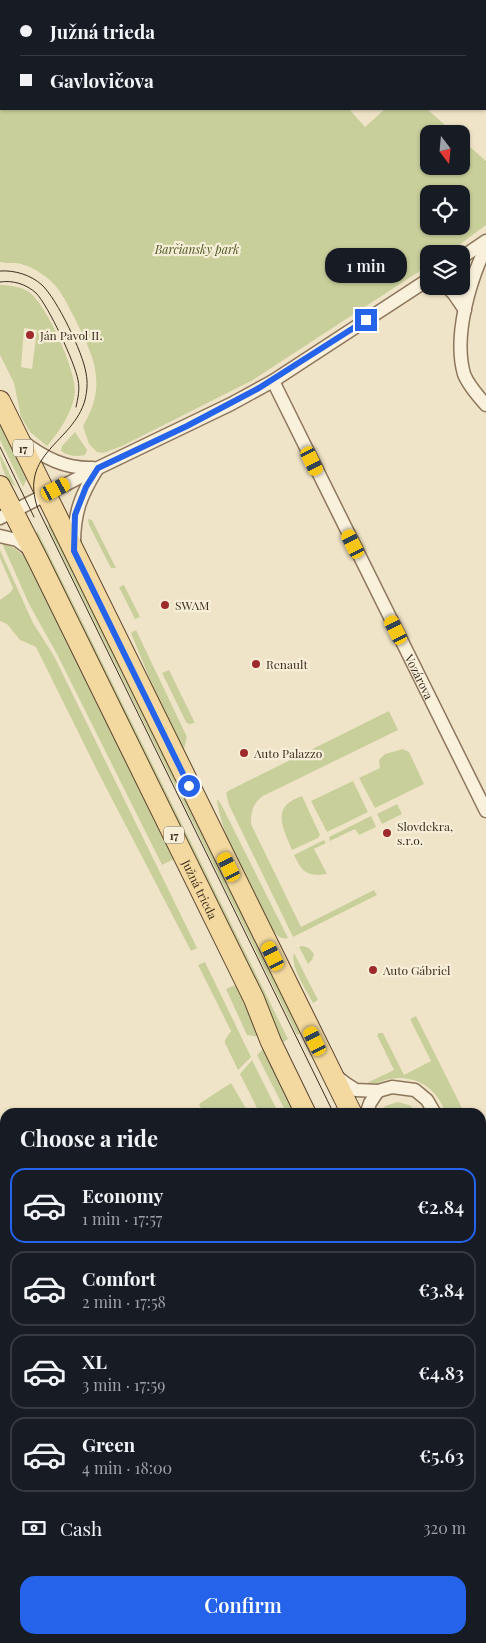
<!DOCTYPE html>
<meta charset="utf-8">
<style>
body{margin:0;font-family:"Playfair Display",serif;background:#242831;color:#f1f3f6;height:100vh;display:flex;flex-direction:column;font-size:19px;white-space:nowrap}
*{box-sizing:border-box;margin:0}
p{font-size:16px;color:#9ea1a6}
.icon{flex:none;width:28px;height:28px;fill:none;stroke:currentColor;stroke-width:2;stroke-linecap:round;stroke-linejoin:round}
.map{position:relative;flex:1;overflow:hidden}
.panel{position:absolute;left:0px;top:1108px;width:486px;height:536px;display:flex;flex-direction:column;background:#171b24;border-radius:15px 15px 0 0;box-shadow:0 1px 4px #0004}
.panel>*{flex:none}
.guide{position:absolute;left:0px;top:0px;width:486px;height:110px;box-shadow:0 1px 4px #0004;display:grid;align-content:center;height:110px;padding:0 20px;background:#171b24}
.needle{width:32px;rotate:164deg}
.buttons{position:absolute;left:420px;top:125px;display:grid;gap:10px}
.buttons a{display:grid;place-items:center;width:50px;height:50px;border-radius:10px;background:#171b24;box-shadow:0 1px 4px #0004;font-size:25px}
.end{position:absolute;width:22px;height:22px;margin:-11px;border:6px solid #2563eb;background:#fff;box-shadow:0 0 0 2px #fff}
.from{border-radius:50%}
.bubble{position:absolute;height:35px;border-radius:15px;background:#171b24;box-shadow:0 1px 4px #0004;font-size:16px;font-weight:600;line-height:35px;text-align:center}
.car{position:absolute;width:15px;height:30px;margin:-15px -8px;border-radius:6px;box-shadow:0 0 4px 1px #0007;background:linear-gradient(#f5c518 24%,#345 0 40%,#f5c518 0 76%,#345 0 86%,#f5c518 0)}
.guide b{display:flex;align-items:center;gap:18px;height:48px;font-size:19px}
.guide b+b{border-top:1px solid #363941}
.guide i{width:12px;height:12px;background:#f1f3f6}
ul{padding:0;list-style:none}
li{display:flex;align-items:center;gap:15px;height:75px;margin:0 10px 8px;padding:0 10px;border:2px solid #363941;border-radius:15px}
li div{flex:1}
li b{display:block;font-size:19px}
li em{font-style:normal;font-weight:600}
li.selected{border-color:#2563eb}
li>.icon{width:45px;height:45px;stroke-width:1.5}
h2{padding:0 20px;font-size:22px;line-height:60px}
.pay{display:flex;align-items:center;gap:12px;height:55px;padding:0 20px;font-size:19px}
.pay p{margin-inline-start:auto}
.action{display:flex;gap:10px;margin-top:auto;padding:10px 20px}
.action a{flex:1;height:58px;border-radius:15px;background:#2563eb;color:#fff;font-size:20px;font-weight:600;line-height:58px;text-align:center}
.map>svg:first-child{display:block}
.green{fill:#c9cf9b;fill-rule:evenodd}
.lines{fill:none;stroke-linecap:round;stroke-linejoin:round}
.street-casing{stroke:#8d765c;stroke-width:15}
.primary-casing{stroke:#5b4430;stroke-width:22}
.street{stroke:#faf1dc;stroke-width:12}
.primary{stroke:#f3d9a0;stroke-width:20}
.tram{stroke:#3d2e20;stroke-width:1}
.route{stroke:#2563eb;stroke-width:6}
.poi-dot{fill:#9e2a2b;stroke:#f7eed8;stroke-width:2}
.labels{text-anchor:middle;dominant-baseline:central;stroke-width:4.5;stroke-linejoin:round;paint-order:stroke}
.shield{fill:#f7eed8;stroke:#756857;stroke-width:1}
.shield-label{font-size:11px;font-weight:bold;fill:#3d2e20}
.park-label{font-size:12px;font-style:italic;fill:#4d5a26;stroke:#f7eed8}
.poi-label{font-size:12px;fill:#3d2e20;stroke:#f7eed8;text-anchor:start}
.street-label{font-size:12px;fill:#3d2e20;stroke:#f7eed8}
</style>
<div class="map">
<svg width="486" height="1643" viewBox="0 0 486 1643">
<rect width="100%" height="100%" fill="#f0e4c8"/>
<g class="green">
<path d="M0,0H407L1,1V109H349L365,127L385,109H427L455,134H429V166H461V139L486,161V225L447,254H429V265L253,380L122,446L103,453L97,452L89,444L83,426C108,384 94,357 74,317C66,302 60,287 46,277C37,270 26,264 15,263C9,263 4,263 0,262ZM429,194H461V226H429Z"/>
<path d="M469,261L464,288L460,286H461V266Z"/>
<path d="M0,285C10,285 21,287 29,292C47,305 76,370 75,392C73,411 60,431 47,446L30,432L21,417L14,383L0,355ZM24,328L37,330L32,369L21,367Z"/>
<path d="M0,419L27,475L26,481L23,487L0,440Z"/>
<path d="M75,432L87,450L85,455C77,457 68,456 61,451L62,446Z"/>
<path d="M0,454L16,487C6,481 0,466 0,454Z"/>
<path d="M88,519L92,520L116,568H111L89,525Z"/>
<path d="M47,525L52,527L303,1032L297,1035Z"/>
<path d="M37,530L288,1039L282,1043L316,1112H314L36,536Z"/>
<path d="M2,543L14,548L28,559L176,858L162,865L58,656L29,604Z"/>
<path d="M0,550L33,623L54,656L197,948L191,951L98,772L36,647L20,640L7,624L0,621V600L11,592L13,588L0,558Z"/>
<path d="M124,585L140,617L135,619L119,587Z"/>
<path d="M136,630L187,737L184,749L209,802L208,806L164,714L131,633Z"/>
<path d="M169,670L195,723L189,724L186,722L162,673Z"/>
<path d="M389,711L398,730L263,796C253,803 251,812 251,824L301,927L374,890L377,895L293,937L229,805L226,793L228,791Z"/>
<path d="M403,749L409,752L424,784L375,808L359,778L380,768L379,760L385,754Z"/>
<path d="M353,781L368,812L327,832L311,801Z"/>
<path d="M302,796L320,835L318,838L292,850C283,827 270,807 302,796Z"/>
<path d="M217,800H218L221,804L288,938C284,939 280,938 277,935C257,917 219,827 217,800Z"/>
<path d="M397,804L402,814L382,824L377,814Z"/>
<path d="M371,816L376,827L359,835L355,829L330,841L329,837Z"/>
<path d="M324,840L326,843L314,849L327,874C307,877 302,872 294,855Z"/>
<path d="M303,946L309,948L314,954L312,960L308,964L299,947Z"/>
<path d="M294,953L318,1000L313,1003C307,991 290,967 294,953Z"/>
<path d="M205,962L251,1057L238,1070L225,1043V1040L231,1031L198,965Z"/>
<path d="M238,984L261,1037L247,1035L226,989Z"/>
<path d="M416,1016L464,1112H445C438,1089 415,1074 390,1079C382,1080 375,1086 367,1083L394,1070L377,1035L379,1033H383L404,1075L431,1061L410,1019Z"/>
<path d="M265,1047L297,1112H286L257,1055Z"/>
<path d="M252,1060L278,1112H259L240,1074Z"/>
<path d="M231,1083L248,1112H203L199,1104Z"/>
<path d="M398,1102L409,1105L417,1112H381L385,1106Z"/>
<path d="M482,1332L486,1338V1365L481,1354Z"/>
<path d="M481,1494L486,1504V1530L481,1520Z"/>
<path d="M444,1639H470L472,1643H446Z"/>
</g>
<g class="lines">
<g class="street-casing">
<g id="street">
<path d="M486,247C470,280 453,336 464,374C468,385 478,396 486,405"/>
<path d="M461,258L486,241"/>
<path d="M446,286L454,294L465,310"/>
<path id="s1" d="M273,381L486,811"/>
<path d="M22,441C44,458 66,469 93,468"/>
<path d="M0,518L98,468L231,404L273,381L429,279"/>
<path d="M0,536L17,540L29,549"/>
<path d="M74,544C74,512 81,495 97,469"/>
<path d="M336,1076L345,1083L356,1090L378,1091L392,1087L415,1090L427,1100L434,1112"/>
<path d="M367,1112L370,1103L378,1091"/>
<path d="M481,1137L486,1135"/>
</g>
</g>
<g class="primary-casing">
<g id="primary">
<path d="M0,401L351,1112"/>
<path id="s2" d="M0,486L38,560L254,999L271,1042L305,1112"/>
<path d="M481,1380L486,1389"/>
<path d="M481,1462L486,1472"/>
</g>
</g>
<use href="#street" class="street"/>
<use href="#primary" class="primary"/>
<g class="tram">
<path d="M0,271C15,270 31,275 42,285C57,299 83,353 86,373C88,383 87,391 85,400C73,443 18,453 38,509L333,1112"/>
<path d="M0,282C13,280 26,284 36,293C48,305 75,363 78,380C80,389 78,398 76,407"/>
<path d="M0,447L34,517"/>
<path d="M481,1414L486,1424"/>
<path d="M481,1428L486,1438"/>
</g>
</g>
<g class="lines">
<path class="route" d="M189,786L74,551L75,515L86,487L98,468L187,426L259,388L366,320"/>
</g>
<g class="poi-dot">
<circle cx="30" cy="335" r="5"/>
<circle cx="165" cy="605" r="5"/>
<circle cx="256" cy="664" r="5"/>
<circle cx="244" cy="753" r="5"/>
<circle cx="387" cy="833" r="5"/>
<circle cx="373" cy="970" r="5"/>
</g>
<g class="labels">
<g class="shield">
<rect x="13" y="439.5" width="20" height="17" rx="4"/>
<rect x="164" y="826.5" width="20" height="17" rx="4"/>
</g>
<g class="shield-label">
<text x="23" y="448">17</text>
<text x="174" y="835">17</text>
</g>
<g class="park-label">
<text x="197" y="249">Barčiansky park</text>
</g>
<g class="poi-label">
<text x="40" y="335">Ján Pavol II.</text>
<text x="175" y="605">SWAM</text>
<text x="266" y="664">Renault</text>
<text x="254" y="753">Auto Palazzo</text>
<text x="397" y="826">Slovdekra,<tspan x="397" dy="14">s.r.o.</tspan></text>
<text x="383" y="970">Auto Gábriel</text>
</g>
<g class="street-label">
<text stroke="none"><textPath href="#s1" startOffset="330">Vozárova</textPath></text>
<text stroke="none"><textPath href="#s2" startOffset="450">Južná trieda</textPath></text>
</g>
</g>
</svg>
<div class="buttons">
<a><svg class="needle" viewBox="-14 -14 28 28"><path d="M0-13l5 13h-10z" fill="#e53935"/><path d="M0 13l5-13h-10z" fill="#9ea1a6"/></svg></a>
<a><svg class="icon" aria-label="locate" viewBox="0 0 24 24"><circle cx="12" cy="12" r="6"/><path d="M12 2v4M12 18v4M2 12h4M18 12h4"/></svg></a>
<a><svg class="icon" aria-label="layers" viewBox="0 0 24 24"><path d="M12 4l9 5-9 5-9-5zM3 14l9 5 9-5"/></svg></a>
</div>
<i class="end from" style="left:189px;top:786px"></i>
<i class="end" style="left:366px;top:320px"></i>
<div class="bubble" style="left:325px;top:248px;width:82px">1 min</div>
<i class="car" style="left:312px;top:461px;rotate:154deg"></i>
<i class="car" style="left:56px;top:489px;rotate:62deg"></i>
<i class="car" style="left:353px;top:544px;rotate:333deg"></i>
<i class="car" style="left:396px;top:630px;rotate:333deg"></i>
<i class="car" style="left:229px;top:867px;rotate:334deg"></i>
<i class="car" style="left:273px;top:956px;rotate:334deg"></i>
<i class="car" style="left:315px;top:1041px;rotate:334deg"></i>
<div class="guide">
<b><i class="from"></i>Južná trieda</b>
<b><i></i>Gavlovičova</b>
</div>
<section class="panel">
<h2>Choose a ride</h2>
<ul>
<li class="selected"><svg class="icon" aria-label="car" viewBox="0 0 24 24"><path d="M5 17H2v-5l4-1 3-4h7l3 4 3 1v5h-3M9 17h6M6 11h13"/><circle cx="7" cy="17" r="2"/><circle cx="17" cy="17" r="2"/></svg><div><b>Economy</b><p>1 min · 17:57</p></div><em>€2.84</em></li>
<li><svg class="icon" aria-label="car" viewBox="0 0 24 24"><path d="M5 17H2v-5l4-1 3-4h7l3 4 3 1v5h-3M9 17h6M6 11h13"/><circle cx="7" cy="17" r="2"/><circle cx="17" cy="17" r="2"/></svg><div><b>Comfort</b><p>2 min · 17:58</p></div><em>€3.84</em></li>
<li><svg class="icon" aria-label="car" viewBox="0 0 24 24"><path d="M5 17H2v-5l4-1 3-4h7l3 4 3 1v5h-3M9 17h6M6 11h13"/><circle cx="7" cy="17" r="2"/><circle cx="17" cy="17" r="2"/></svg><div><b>XL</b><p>3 min · 17:59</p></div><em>€4.83</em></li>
<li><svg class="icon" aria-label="car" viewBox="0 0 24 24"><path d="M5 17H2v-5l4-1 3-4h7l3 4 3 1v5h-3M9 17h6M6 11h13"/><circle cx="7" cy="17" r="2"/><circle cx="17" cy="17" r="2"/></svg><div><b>Green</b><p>4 min · 18:00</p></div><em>€5.63</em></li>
</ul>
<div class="pay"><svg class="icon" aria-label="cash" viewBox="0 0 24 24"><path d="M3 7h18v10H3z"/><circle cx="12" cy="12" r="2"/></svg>Cash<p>320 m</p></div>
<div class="action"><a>Confirm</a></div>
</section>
</div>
